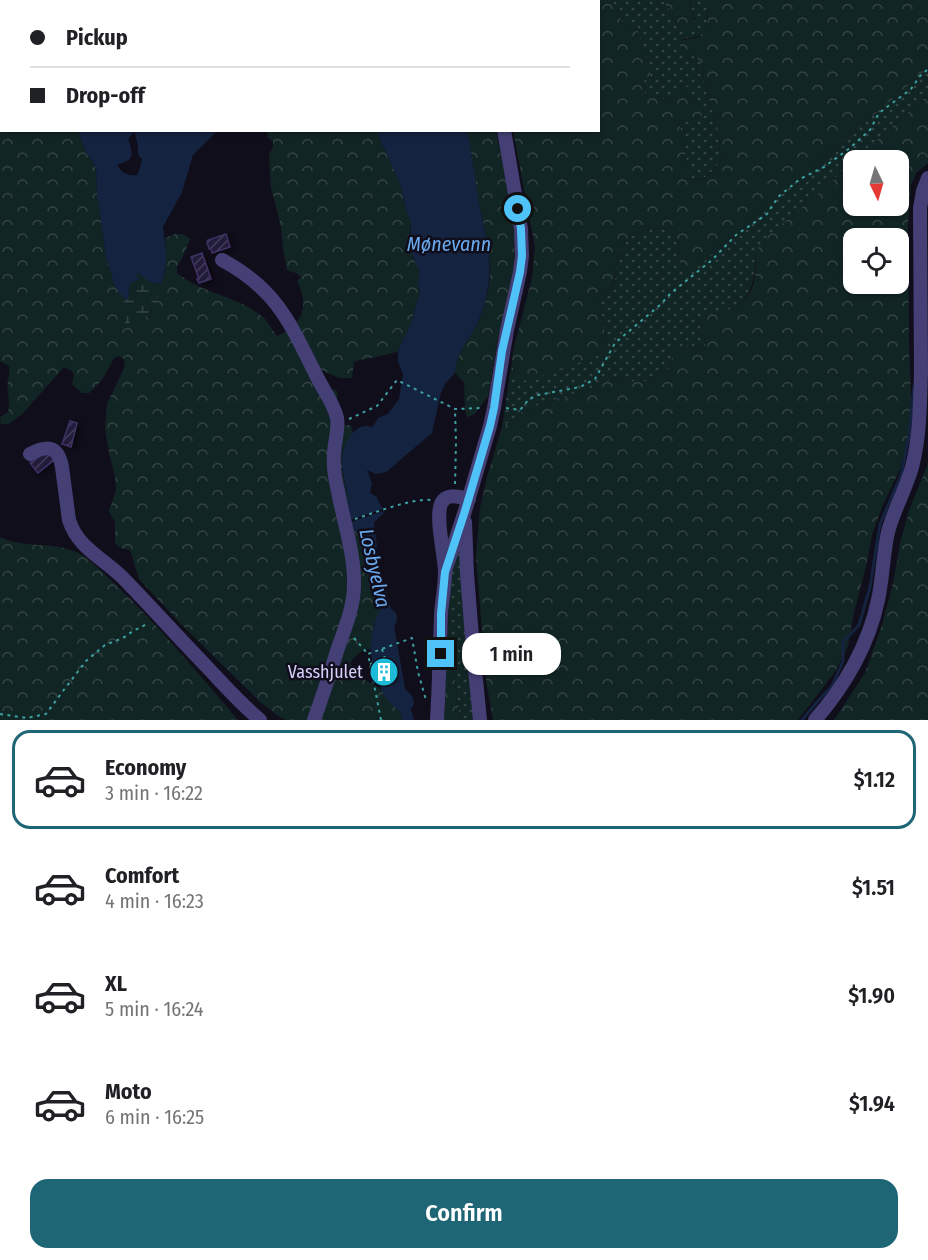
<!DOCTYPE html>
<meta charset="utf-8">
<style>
body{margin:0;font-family:"Fira Sans Condensed",sans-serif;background:#f2f2f2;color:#202124;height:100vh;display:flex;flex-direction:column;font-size:22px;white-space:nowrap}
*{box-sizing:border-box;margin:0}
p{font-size:20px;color:#757577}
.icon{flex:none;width:33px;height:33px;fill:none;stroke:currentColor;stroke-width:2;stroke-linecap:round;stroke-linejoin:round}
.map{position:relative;height:720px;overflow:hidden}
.sheet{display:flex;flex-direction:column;background:#fff;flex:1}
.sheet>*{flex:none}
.top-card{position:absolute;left:0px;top:0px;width:600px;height:132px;box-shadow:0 2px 4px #0004;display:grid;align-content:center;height:132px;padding:0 30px;background:#fff}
.needle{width:39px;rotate:175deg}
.controls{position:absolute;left:843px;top:150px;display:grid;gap:12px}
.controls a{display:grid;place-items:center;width:66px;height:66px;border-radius:12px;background:#fff;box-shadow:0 2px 4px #0004;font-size:30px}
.end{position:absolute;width:27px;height:27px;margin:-14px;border:8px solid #4fc3f7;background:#111;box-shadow:0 0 0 3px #111}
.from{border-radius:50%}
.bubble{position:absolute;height:42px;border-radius:18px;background:#fff;box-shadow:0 2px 4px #0004;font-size:20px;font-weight:600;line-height:42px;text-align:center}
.top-card b{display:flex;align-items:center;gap:21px;height:57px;font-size:22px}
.top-card b+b{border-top:2px solid #e0e0e0}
.top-card i{width:15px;height:15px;background:#202124}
ul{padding:10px 0 0;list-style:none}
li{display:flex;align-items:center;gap:18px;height:99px;margin:0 12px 9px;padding:0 18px;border:3px solid transparent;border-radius:18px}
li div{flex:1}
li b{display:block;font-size:22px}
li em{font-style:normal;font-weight:600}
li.active{border-color:#1e6675}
li>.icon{width:54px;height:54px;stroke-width:1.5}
.action{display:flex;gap:12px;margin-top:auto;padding:12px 30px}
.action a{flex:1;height:69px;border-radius:18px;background:#1e6675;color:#fff;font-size:24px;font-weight:600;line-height:69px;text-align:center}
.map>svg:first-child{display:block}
.grass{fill:url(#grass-dots)}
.forest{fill:url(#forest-crowns);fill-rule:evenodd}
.wetland{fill:url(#wetland-marsh)}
.water{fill:#142340;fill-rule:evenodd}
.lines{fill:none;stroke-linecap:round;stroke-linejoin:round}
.stream{stroke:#142340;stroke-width:3}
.river{stroke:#142340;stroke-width:20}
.building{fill:url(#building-hatch);stroke:#3e3164;stroke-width:1.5;filter:url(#shadow)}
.path{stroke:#3ca0a0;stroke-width:2;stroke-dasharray:3 4.5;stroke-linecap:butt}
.minor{stroke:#443f75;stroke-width:14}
.route{stroke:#4fc3f7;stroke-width:8}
.labels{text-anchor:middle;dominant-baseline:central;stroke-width:5;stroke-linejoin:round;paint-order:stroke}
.poi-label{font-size:18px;fill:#d6cff9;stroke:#110e1c;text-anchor:end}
.water-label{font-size:20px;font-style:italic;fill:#6aa9ec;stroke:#110e1c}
</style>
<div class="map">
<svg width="928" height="720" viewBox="0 0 928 720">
<defs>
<pattern id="grass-dots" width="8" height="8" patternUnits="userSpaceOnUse" patternTransform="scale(1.5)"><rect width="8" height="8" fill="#122525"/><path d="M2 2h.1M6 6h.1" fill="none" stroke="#344445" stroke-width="1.8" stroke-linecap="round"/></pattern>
<pattern id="forest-crowns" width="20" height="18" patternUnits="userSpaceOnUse" patternTransform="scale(1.5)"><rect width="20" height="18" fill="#122525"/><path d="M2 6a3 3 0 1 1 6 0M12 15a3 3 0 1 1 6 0" fill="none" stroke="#344445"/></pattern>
<pattern id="wetland-marsh" width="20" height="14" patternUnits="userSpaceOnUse" patternTransform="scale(1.5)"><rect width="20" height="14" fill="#122525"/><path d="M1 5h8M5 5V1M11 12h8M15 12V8" fill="none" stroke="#344445"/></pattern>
<pattern id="building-hatch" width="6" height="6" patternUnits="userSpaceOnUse" patternTransform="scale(1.5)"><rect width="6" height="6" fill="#241c3b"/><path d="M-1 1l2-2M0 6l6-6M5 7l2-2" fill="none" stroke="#433c58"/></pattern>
<filter id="shadow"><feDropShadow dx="3.5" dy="2" stdDeviation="3" flood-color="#0009"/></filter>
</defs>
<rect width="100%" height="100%" fill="#110e1c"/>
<g class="grass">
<path d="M612,0H662L675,17L681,30L695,19L689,0H707C706,24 714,36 683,39L689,55L696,57L703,64L704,80L716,127L721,159C712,173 706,182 688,179V167L679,121L684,120L695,105L694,98L683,87L676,96L671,100L654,97L642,91L643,82L650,76V69L636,28L623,24Z"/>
<path d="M928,68V95L854,160L822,191L755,260C755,305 735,307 699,323L704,337L705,346L697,348L684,345L672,358L669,369C648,382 641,386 617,377L594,387L529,408L502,427L512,362L514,372L606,351L607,346L599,298C604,292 612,289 615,281C616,275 615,268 617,262C619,256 622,246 627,241C637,229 656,227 671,229L677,237L680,265L695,269Z"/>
<path d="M462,536L476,720H460L453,666L447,649L451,558Z"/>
</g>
<g class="forest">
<path d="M473,0H612L623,24L636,27L650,69V76L643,82L642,91L654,97L671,100L676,96L683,87H689C693,97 695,105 702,113L701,120L693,123L684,120L679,121L688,167V179C706,183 713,173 721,159L716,127L704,80L703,64L696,57L689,55L682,49L679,42C685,38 692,40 698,37C712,28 706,13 707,0H928V68L695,269L686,270L680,265L677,238L670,229C656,227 637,229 627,241C622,246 619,256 617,262C615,268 616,275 614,281C612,289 604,292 599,298L607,346L606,351L603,354L528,381L522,380C512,370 511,365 513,351L532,278L535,247L513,131L598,130V2H474Z"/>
<path d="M662,0H689C691,13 701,22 686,31L681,30L675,17Z"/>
<path d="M928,95V163L916,173L911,185L908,223L909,345L911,397L909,435L900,469L882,507L872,535L866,567L854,612L848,646L835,672L798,720H493L486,680L476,556L480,508L487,477L502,427L529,408L594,387L617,377C641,386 648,382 669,369L672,358V350L684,345L697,348L705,346L704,337L699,323L702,315C726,313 752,305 755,276C757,260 753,254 763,240L822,191L853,161L854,206H898V160H854ZM854,238H898V284H854Z"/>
<path d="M1,128L2,130L78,131L86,152L94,164L96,169L97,193L106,256L115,286L125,298L122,306L132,319L151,312C162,284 169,270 165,238L175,234H183L190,239L182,259L177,266V273C198,290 224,294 246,306C252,309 258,313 263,317C268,322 272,330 277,336C303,325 310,306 297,281L301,277L296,273L287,270L283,249L281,227L271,187L269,155L273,147V141L268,138L267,131H378L380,139L400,183L407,213L411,220L410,234L413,257L420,272L418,283L420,292L411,324L398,351C384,357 369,357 354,362L352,378H339L317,368L326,393L333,389L337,391C338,405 335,413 345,425H350L352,428L353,434L345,447L342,463L343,475L349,502L348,509L351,522L357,534L367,548L370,580L372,587L381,608L389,652C382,653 380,652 374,650C363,647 356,655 350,663L357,676L376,686L394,699L398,701L402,720H286L280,717L261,703L238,680L181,624L139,579L130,550L121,548L115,543V522L109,511L116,490L115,476L109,453L105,428L107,404L125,366L124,359L119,356L114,358L102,380L89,393H82L72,384L74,375L72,371L64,367L23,413L9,424H1L0,417L8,412C11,400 6,391 8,381C9,375 10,372 9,366L0,361V130Z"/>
<path d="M467,131H496L509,193L515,235L514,275L498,338L488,397C480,403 479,415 467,417L465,410L464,382L455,373C455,356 467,342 475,328C482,315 487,299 489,284C493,257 484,229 479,203C475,179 472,154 467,131Z"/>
<path d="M928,463V720H834L865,673L882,625L893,583L901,539L909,511Z"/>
<path d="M0,537C24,549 52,541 76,552C88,557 105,575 115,584C159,626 198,673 238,720H0Z"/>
<path d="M447,649L453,666L460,720H444Z"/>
</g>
<path class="wetland" d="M137,273H139L159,284L162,283C157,296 152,325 132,319L128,325L125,323L122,306L125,298L126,300L129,292V287Z"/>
<g class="water">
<path d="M0,0H262L263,1L2,2V128L0,130Z"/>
<path d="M78,131H215V133L193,155L182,192L163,227L166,251V264L162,283C153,286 146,280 139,273H137V276L139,279L131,283L129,287L128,299L126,300L118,291L115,286L106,256L97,193L96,169L94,164L86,152ZM134,132L135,133L138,146V155L142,159C142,161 138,174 137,175C130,177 118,172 118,164C135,161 133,153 128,139Z"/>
<path d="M378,131H467C472,154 475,179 479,203C486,240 495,263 485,302C482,311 479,320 475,328C467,342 455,356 455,373L445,384L441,393L432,433L386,472L376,474L367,470L372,483L370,493L377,497L378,501L383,509L350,520C349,514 349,508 348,501C346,477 333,457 353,433C359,426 365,425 373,427L378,418L388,414L399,399L403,374L398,362V351L411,324L420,292L418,283L420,272L411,251V220L407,213L400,183L380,139Z"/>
<path d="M384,511L383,514L374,522L380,573L390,604L405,688L414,720H402L381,608L372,587L370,580L367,548L357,534L351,522Z"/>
</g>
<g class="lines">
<path class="stream" d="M802,720L818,701L832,686L843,661V642L859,625L870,587L880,524L901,475L909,436L914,387"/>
<g class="river">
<path d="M382,663C379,646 381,633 387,618"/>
<path d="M388,680L393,691L404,702"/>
</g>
</g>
<g class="building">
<path d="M226,234L230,247L212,253L211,248L209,249L207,242L208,240Z"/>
<path d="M202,253L211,279L199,283L197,279H199L191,257Z"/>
<path d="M70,421L77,423L71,447L62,444Z"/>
<path d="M47,450L54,460L38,473L30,463Z"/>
<path d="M388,662L393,678L380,682L375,665Z"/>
</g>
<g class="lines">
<g class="path">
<path d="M506,408L520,410L529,399L538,395L580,387L595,379L615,343L660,305L671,293L712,260L736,235L767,214L778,197L800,179L824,167L850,148L870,130L879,113L911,89L920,76L928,69"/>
<path d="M349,419L377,406L397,380L455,409L482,408"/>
<path d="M455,484L456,442L455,409"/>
<path d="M355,519C374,513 412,498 431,500"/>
<path d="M354,638L368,654"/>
<path d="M382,649L386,662"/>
<path d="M370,664L374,663L378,679"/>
<path d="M0,714L27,718L46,714L63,691L86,661L105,645L123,638L133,631L149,623"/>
<path d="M381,720L368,654L412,638L418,672L426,700"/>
</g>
<g class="minor">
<path d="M461,0L462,2"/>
<path d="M222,260C277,289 291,325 317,377C324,391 334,404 337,418C339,430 334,443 334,455C333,466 335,479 338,491C343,520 355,555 354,585C354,608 344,630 337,651C330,674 322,697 314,720"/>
<path d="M30,454C47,445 58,445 62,467L69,520C78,549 105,559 125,580C153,609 180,639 208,668C225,686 241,704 260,720"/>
<path d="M465,522L467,574L473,650L480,720"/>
<path d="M445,571L465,511L490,426L494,408L507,330L520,272L522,256L521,229L504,130"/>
<path d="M437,720C439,685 440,650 441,614C442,600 445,587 445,573C445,556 435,518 441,504C446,492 459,497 469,499"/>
<path d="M815,720C845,686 869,644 878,600C883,577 883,554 888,532C894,509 906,489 912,467C920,437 920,403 921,372L920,208L923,191L928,178"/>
</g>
</g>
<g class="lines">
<path class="route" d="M441,654V614L445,572L465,511L490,426L494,408L502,351L520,272L522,256L521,229L518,209"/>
</g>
<defs>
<g id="building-disc" transform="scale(1.5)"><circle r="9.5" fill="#1cbbd8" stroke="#110e1c"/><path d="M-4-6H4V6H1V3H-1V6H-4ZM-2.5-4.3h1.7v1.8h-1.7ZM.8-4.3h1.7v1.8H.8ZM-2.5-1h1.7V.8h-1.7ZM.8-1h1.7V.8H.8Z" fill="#fff"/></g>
</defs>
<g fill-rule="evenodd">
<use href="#building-disc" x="384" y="672"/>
</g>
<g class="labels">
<g class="poi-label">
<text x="363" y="672">Vasshjulet</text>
</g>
<g class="water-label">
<text x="449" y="244">Mønevann</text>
<text transform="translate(375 568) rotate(77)">Losbyelva</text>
</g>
</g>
</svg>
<div class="controls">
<a><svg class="needle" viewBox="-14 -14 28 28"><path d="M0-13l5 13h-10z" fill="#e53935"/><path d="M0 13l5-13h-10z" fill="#757577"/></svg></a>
<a><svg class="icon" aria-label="locate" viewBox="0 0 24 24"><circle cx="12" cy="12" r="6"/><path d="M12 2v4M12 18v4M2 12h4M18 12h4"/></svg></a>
</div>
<i class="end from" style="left:518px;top:209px"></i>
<i class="end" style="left:441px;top:654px"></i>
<div class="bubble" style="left:462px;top:633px;width:99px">1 min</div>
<div class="top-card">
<b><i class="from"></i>Pickup</b>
<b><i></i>Drop-off</b>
</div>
</div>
<section class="sheet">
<ul>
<li class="active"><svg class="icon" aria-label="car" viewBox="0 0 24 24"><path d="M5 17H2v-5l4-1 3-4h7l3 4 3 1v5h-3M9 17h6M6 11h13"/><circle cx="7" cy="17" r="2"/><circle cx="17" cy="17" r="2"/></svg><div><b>Economy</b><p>3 min · 16:22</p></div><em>$1.12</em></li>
<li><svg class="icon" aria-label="car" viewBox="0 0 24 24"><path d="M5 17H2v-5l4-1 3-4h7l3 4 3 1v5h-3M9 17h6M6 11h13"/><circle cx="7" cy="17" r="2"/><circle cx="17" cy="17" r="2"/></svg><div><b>Comfort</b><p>4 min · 16:23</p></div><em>$1.51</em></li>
<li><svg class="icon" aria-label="car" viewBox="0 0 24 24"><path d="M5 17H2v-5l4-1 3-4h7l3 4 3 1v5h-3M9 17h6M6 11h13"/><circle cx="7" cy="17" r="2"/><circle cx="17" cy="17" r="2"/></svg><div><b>XL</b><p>5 min · 16:24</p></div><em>$1.90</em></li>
<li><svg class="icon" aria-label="car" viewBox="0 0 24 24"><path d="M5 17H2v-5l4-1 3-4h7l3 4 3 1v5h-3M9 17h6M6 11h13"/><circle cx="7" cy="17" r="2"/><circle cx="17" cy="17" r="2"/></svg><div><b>Moto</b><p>6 min · 16:25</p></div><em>$1.94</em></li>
</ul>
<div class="action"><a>Confirm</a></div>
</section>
